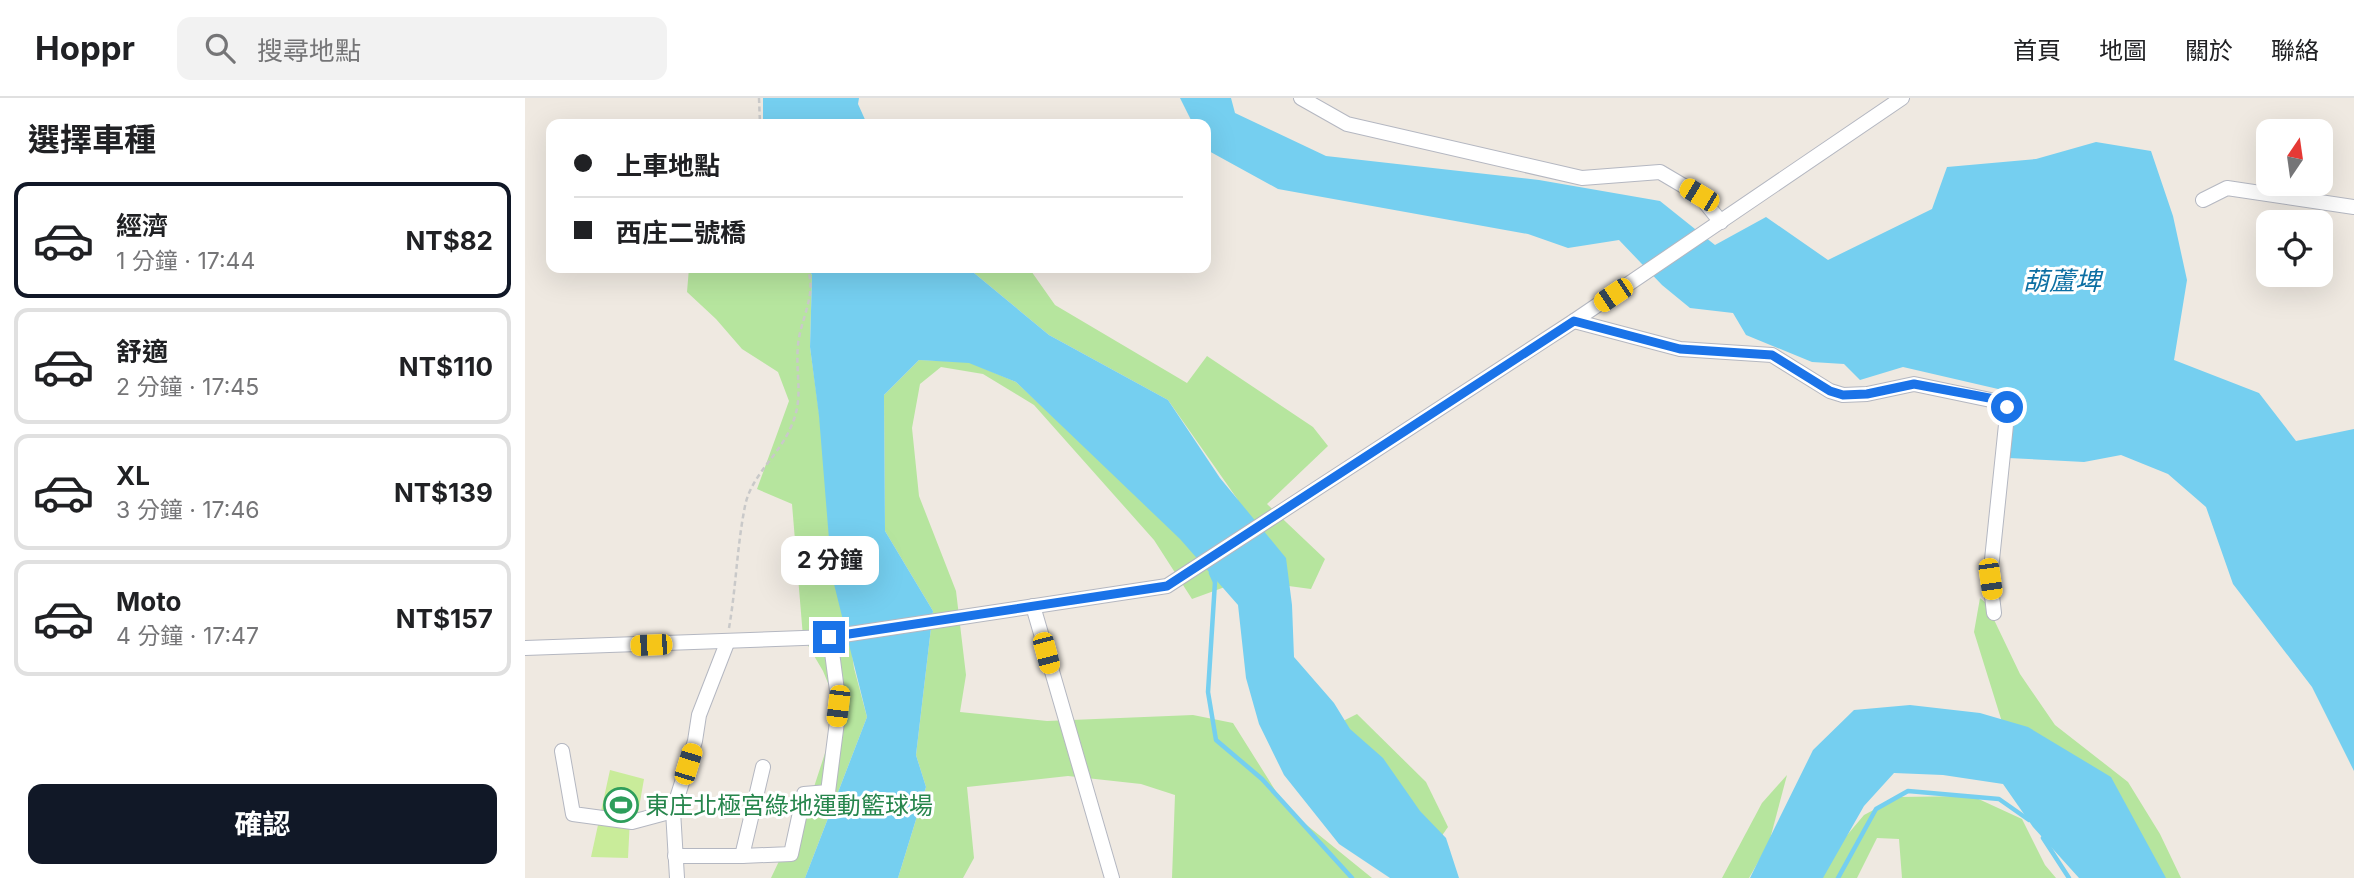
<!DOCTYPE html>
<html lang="zh-TW">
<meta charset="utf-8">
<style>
body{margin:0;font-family:Inter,"Noto Sans TC",sans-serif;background:#f2f2f2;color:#202124;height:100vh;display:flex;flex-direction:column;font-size:26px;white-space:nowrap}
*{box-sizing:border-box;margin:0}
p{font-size:23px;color:#757577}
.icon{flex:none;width:38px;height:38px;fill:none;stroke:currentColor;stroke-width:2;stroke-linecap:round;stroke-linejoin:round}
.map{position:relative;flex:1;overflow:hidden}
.side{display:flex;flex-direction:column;background:#fff;width:525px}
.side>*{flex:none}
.top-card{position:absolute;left:21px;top:21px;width:665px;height:154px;border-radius:14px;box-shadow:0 7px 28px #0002;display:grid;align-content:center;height:154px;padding:0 28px;background:#fff}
.needle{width:46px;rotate:13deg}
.controls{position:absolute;left:1731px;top:21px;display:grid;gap:14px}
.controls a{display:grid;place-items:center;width:77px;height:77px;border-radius:14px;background:#fff;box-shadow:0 7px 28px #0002;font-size:35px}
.end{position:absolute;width:32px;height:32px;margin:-16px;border:9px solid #1a73e8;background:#fff;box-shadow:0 0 0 4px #fff}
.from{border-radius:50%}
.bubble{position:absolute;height:49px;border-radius:14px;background:#fff;box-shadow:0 7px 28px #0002;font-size:23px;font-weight:700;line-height:49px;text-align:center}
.car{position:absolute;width:21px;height:42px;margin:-21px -10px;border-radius:9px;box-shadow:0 0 5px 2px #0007;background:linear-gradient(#f5c518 24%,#345 0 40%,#f5c518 0 76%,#345 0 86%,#f5c518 0)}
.top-card b{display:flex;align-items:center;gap:24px;height:66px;font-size:26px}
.top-card b+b{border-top:2px solid #e0e0e0}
.top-card i{width:18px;height:18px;background:#202124}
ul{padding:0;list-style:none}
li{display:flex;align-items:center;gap:21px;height:116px;margin:0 14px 10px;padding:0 14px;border:4px solid #e0e0e0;border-radius:14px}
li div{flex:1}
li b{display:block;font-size:26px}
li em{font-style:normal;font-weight:700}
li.selected{border-color:#111827}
li>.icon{width:63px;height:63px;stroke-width:1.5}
h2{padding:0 28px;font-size:32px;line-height:84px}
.action{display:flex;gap:14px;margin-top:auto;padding:14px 28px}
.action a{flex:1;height:80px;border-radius:14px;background:#111827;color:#fff;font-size:28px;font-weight:700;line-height:80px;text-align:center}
header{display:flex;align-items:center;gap:42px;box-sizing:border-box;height:98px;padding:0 35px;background:#fff;border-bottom:2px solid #e0e0e0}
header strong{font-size:33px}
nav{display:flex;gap:38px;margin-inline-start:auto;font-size:24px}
.search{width:490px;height:63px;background:#f2f2f2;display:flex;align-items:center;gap:18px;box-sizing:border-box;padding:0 24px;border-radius:14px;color:#757577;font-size:26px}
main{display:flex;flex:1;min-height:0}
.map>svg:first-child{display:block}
.green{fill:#b6e59e}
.pitch{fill:#c9ec9a}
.water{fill:#75cff0}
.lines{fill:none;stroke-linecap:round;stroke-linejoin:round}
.stream{stroke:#75cff0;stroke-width:4.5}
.minor-casing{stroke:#b4b7c1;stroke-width:16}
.path{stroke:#c9c9c9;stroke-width:2.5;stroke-dasharray:5 3.5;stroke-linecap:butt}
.minor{stroke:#fff;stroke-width:14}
.route{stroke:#1a73e8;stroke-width:9}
.labels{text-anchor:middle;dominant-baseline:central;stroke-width:6;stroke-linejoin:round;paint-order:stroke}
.leisure-label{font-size:24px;fill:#27864d;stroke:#fff;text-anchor:start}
.water-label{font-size:26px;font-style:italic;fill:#0d6fa3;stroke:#fff}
</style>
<header>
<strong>Hoppr</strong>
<div class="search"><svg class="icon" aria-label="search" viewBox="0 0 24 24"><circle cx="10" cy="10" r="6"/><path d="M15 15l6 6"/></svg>搜尋地點</div>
<nav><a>首頁</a><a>地圖</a><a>關於</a><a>聯絡</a></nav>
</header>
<main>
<section class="side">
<h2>選擇車種</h2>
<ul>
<li class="selected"><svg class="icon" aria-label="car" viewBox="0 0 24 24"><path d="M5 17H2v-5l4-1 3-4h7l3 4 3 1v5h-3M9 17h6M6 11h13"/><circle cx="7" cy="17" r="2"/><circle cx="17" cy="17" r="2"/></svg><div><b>經濟</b><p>1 分鐘 · 17:44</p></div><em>NT$82</em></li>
<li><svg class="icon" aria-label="car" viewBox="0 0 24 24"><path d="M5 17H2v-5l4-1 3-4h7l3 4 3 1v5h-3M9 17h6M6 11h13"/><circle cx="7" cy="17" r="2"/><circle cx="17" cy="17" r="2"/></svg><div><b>舒適</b><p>2 分鐘 · 17:45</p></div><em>NT$110</em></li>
<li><svg class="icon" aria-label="car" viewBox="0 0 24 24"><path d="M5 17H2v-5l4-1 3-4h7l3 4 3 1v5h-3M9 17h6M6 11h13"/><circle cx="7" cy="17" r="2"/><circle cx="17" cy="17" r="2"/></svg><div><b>XL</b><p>3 分鐘 · 17:46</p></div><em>NT$139</em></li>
<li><svg class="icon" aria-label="car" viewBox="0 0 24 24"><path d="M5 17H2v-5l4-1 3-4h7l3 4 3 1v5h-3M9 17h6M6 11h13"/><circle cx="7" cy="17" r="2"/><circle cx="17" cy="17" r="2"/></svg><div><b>Moto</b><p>4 分鐘 · 17:47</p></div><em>NT$157</em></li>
</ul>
<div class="action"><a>確認</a></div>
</section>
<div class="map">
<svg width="1829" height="780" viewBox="0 0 1829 780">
<rect width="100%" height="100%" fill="#efe9e1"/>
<g class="green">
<path d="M164,170H283L287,177L285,249L329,570L342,619L280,780H246L289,689L314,612L298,573L278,539L267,406L232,391L264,303L253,274L217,251L191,221L162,194Z"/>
<path d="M443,170H504L530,207L662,285L682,258L788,329L803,348L742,406L800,461L786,491L719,482L667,501L629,442L509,307L458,276L416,269L395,286L387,330L394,398L431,493L441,577L435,614L522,623L668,617L708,625L762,711L847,780H647L650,697L616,686L543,678L442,689L449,760L438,780H373L401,689L391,657L408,513L360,433L359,297L394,262L444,264L491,284L545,334L713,402L643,302L524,237Z"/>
<path d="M1455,500L1461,505L1495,576L1530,627L1603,684L1635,736L1656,780H1597L1477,624L1449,534Z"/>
<path d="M832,616L901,684L923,729L911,746L816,624Z"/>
<path d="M1262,677L1244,745L1224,780H1197L1237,705Z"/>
<path d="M1447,698L1497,721L1520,767L1531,780H1377L1374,741L1352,740L1332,780H1286L1339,717L1373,699Z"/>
</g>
<path class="pitch" d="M85,672L119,681L112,721H105L103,760L66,759Z"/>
<g class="water">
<path d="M238,0H334L333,6L342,26H238Z"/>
<path d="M655,0H706L710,15L801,58L1014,82L1135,103L1190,147L1241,119L1303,162L1407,111L1422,69L1511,61L1571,44L1626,53L1648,118L1662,182L1649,262L1734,295L1771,343L1829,331V673L1787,589L1708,486L1681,409L1643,376L1596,357L1559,364L1483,360L1486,294L1378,269L1335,282L1319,266L1287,264L1221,237L1208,215L1165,210L1137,187L1094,142L1043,150L1003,136L753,91L682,52L681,26H668Z"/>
<path d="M283,170H443L524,237L643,302L695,380L761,460L767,507L769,559L809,605L825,631L858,660L895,713L921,740L934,780H865L814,746L759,677L734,626L721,580L713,507L655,441L491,284L444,265L394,262L359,297L360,433L408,513L391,657L401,689L373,780H280L342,619L307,478L294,318L285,249L287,177Z"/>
<path d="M1385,607L1455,615L1503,629L1586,679L1641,780H1554L1508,729L1478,686L1418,677L1369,675L1339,708L1298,780H1225L1288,652L1329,612Z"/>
</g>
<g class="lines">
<g class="stream">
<path d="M686,475L690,484L683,594L691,642L737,681L827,780"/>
<path d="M1518,740L1544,780"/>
<path d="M1313,780L1351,711L1383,693L1474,701L1504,722"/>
</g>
<g class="minor-casing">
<g id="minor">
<path d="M776,0L822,26L1057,80L1135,74L1174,97L1196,124"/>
<path d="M1678,102L1702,90L1829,109"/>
<path d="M1049,223L1155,251L1247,257L1305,293L1318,297L1342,296L1389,286L1480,305L1482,317L1465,481L1469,515"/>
<path d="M508,508L587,780"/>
<path d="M0,550L305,539L642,488L1049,223L1377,0"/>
<path d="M37,653L48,716L107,724L148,713"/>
<path d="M150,758H217L238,669"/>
<path d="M217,758L266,756L279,696L303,694L314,608L305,539"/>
<path d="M152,780L148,713L170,643L174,617L202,545"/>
</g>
</g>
<g class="path">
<path d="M234,0L235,26"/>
<path d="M204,530C211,490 212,448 220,408C226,378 253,358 265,331C280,300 270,279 273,247C275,222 293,195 282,170"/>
</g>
<use href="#minor" class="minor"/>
</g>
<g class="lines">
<path class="route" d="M304,539L642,488L1049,223L1155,251L1247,257L1305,293L1318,297L1342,296L1389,286L1475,302L1482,309"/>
</g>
<defs>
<g id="stadium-ring" transform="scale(1.75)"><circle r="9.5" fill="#fff" stroke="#2e9e5b" stroke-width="1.5"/><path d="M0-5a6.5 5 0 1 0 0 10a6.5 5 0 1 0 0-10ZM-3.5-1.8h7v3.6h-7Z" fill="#2e9e5b"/></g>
</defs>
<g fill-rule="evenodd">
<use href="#stadium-ring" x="96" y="707"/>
</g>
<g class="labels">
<g class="leisure-label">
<text x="120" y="707">東庄北極宮綠地運動籃球場</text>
</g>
<g class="water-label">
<text x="1537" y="182">葫蘆埤</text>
</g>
</g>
</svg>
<div class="controls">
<a><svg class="needle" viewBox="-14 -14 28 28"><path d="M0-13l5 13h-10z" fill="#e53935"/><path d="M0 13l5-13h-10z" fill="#757577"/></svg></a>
<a><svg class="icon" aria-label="locate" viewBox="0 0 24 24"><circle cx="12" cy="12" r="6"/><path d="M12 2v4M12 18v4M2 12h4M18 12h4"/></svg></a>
</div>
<i class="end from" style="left:1482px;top:309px"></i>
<i class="end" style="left:304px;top:539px"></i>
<div class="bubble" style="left:256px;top:438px;width:98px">2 分鐘</div>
<i class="car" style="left:1174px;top:97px;rotate:301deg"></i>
<i class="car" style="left:1088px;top:197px;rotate:236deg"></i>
<i class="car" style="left:1465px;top:481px;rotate:172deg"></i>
<i class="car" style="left:126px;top:547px;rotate:268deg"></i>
<i class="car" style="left:521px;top:555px;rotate:165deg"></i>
<i class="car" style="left:313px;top:608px;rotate:187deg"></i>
<i class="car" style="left:163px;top:666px;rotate:17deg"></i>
<div class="top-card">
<b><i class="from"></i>上車地點</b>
<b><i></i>西庄二號橋</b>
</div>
</div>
</main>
